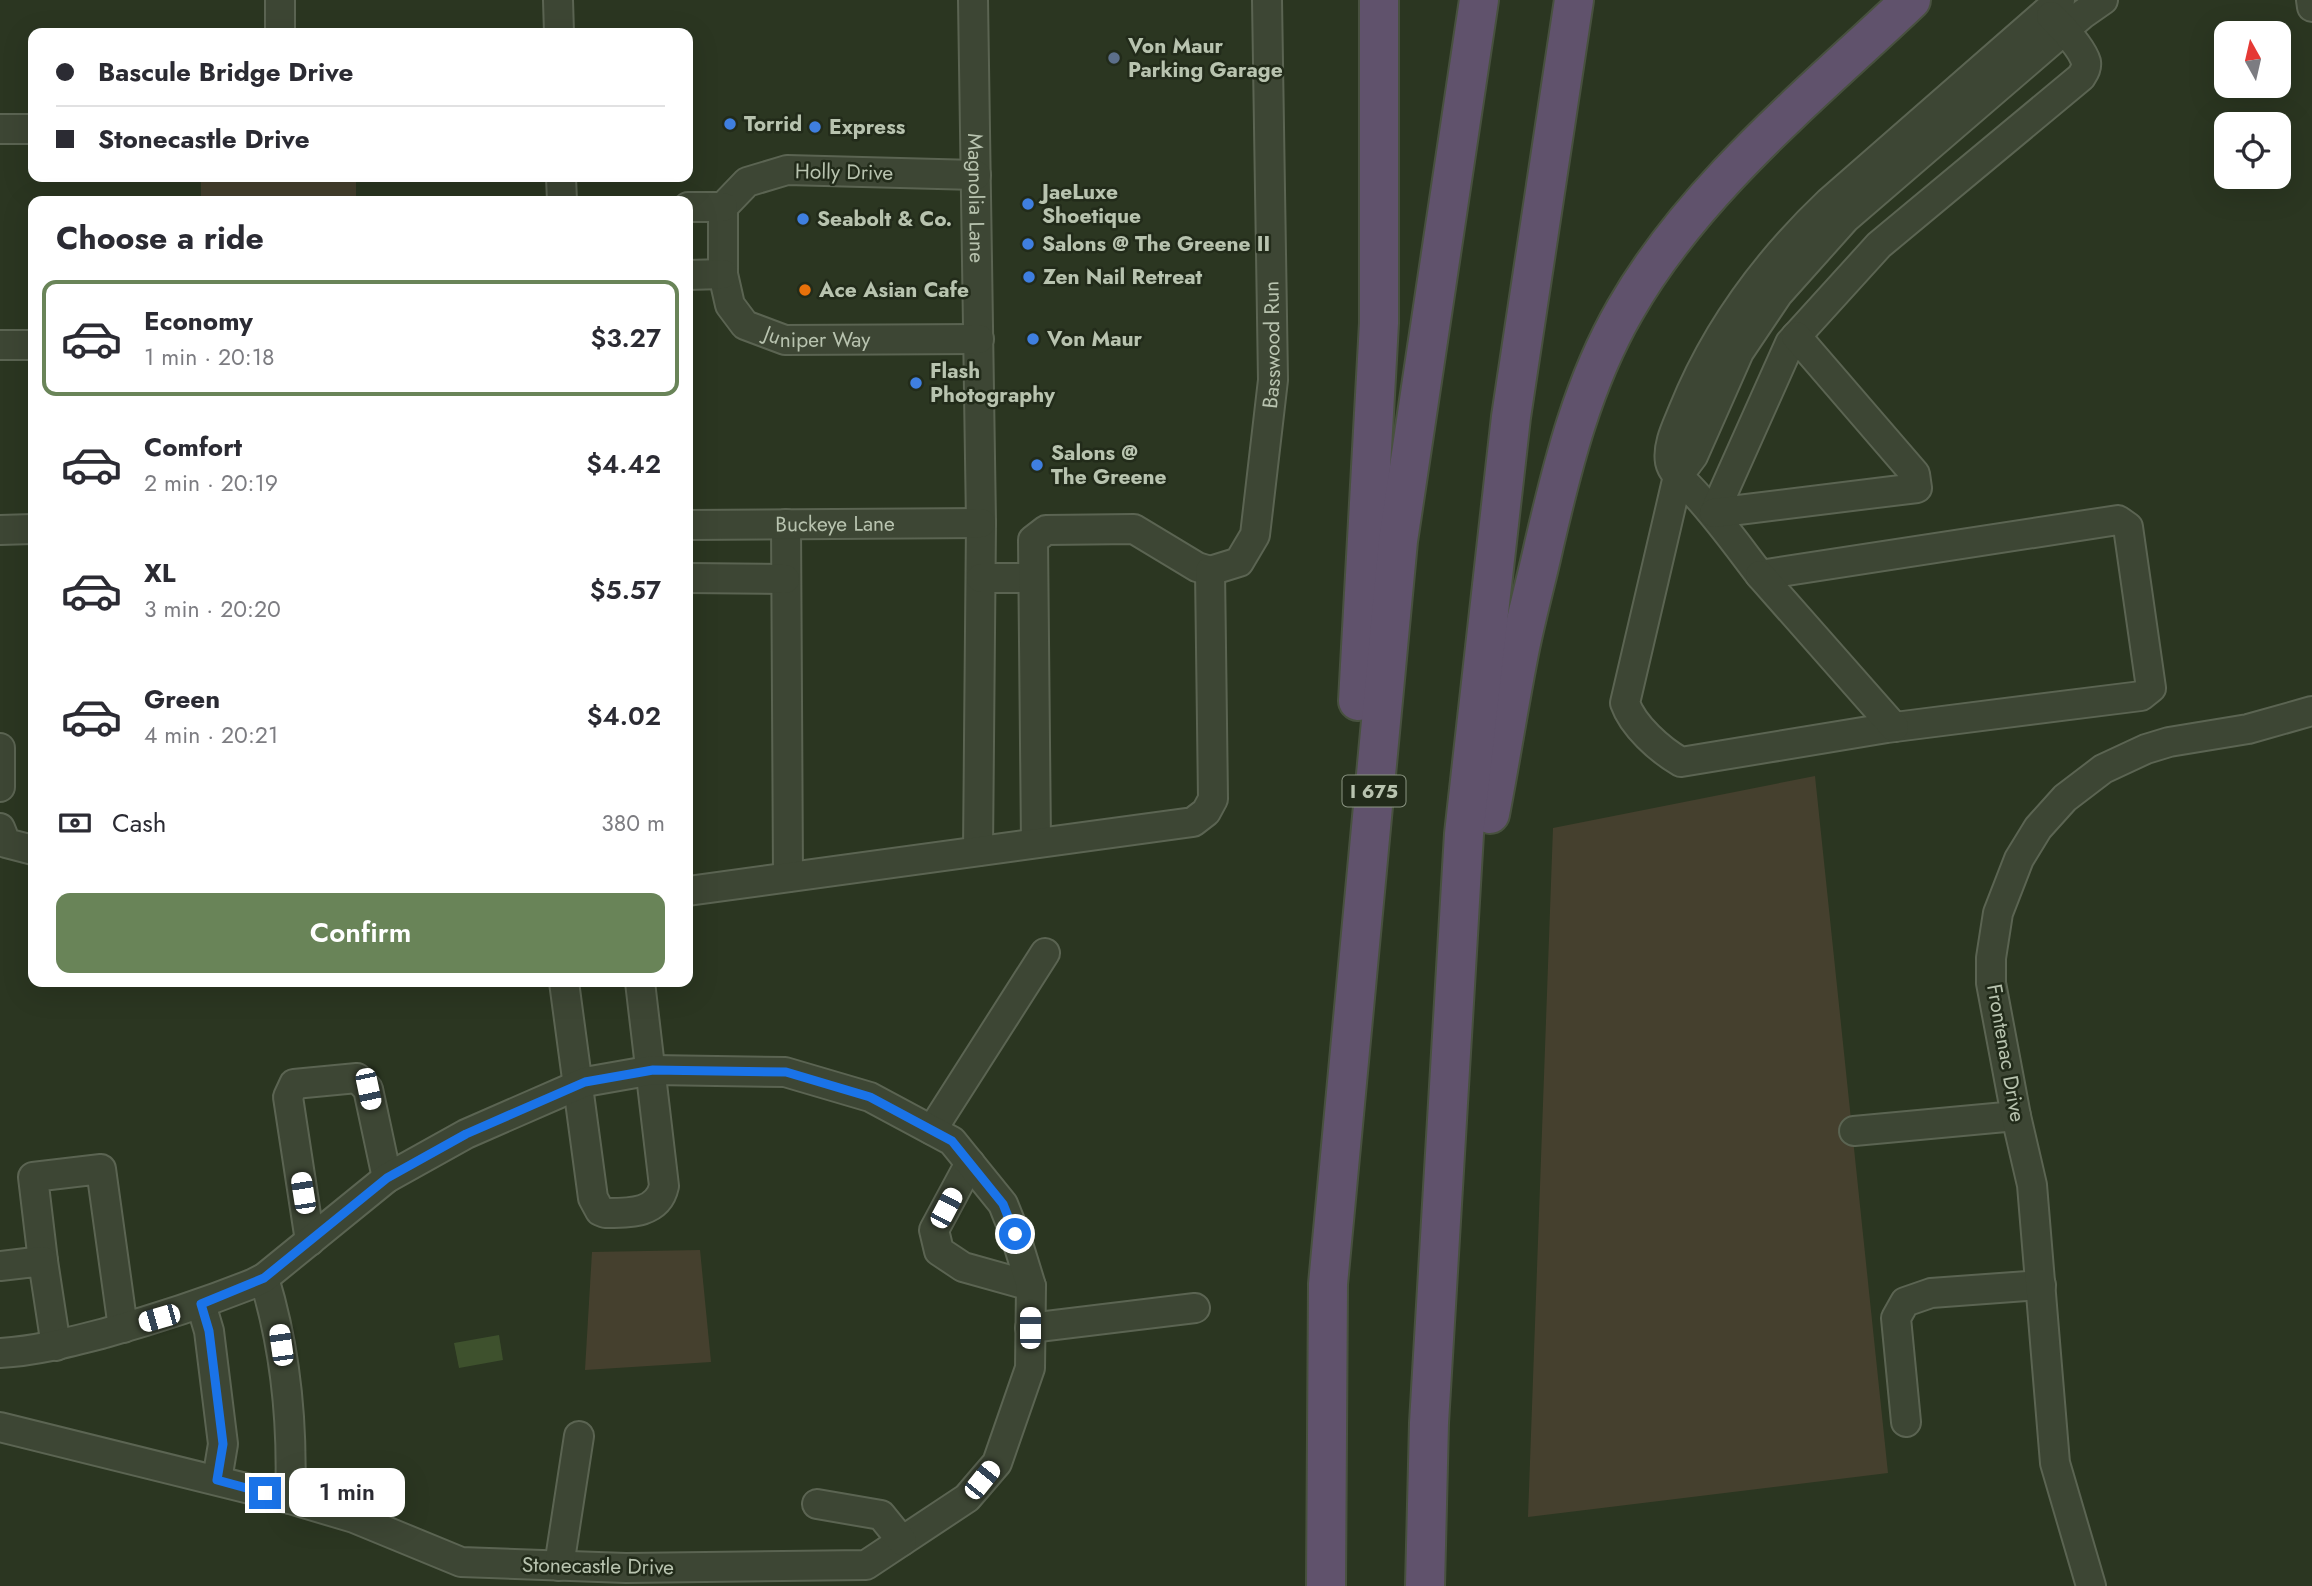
<!DOCTYPE html>
<meta charset="utf-8">
<style>
body{margin:0;font-family:Jost,sans-serif;background:#f7f7f7;color:#2b2b33;height:100vh;display:flex;flex-direction:column;font-size:26px;white-space:nowrap}
*{box-sizing:border-box;margin:0}
p{font-size:23px;color:#7c7c81}
.icon{flex:none;width:38px;height:38px;fill:none;stroke:currentColor;stroke-width:2;stroke-linecap:round;stroke-linejoin:round}
.map{position:relative;flex:1;overflow:hidden}
.sheet{position:absolute;left:28px;top:196px;width:665px;height:791px;display:flex;flex-direction:column;background:#fff;border-radius:14px;box-shadow:0 7px 28px #0002}
.sheet>*{flex:none}
.banner{position:absolute;left:28px;top:28px;width:665px;height:154px;border-radius:14px;box-shadow:0 7px 28px #0002;display:grid;align-content:center;height:154px;padding:0 28px;background:#fff}
.needle{width:46px;rotate:352deg}
.tools{position:absolute;left:2214px;top:21px;display:grid;gap:14px}
.tools a{display:grid;place-items:center;width:77px;height:77px;border-radius:14px;background:#fff;box-shadow:0 7px 28px #0002;font-size:35px}
.end{position:absolute;width:32px;height:32px;margin:-16px;border:9px solid #1a73e8;background:#fff;box-shadow:0 0 0 4px #fff}
.from{border-radius:50%}
.bubble{position:absolute;height:49px;border-radius:14px;background:#fff;box-shadow:0 7px 28px #0002;font-size:23px;font-weight:600;line-height:49px;text-align:center}
.car{position:absolute;width:21px;height:42px;margin:-21px -10px;border-radius:9px;box-shadow:0 0 5px 2px #0007;background:linear-gradient(#fff 24%,#345 0 40%,#fff 0 76%,#345 0 86%,#fff 0)}
.banner b{display:flex;align-items:center;gap:24px;height:66px;font-size:26px}
.banner b+b{border-top:2px solid #e1e1e2}
.banner i{width:18px;height:18px;background:#2b2b33}
ul{padding:0;list-style:none}
li{display:flex;align-items:center;gap:21px;height:116px;margin:0 14px 10px;padding:0 14px;border:4px solid transparent;border-radius:14px}
li div{flex:1}
li b{display:block;font-size:26px}
li em{font-style:normal;font-weight:600}
li.selected{border-color:#698458}
li>.icon{width:63px;height:63px;stroke-width:1.5}
h2{padding:0 28px;font-size:32px;line-height:84px}
.pay{display:flex;align-items:center;gap:18px;height:77px;padding:0 28px;font-size:26px}
.pay p{margin-inline-start:auto}
.action{display:flex;gap:14px;margin-top:auto;padding:14px 28px}
.action a{flex:1;height:80px;border-radius:14px;background:#698458;color:#fff;font-size:28px;font-weight:600;line-height:80px;text-align:center}
.map>svg:first-child{display:block}
.green{fill:#45402e}
.water{fill:#3e512d}
.lines{fill:none;stroke-linecap:round;stroke-linejoin:round}
.minor-casing{stroke:#5b6452;stroke-width:32}
.highway-casing{stroke:#48513f;stroke-width:42}
.minor{stroke:#3d4634;stroke-width:28}
.highway{stroke:#60526c;stroke-width:38}
.route{stroke:#1a73e8;stroke-width:9}
.service-dot{fill:#5c6f8a;stroke:#222b1a;stroke-width:2.5}
.shop-dot{fill:#3f7fe0;stroke:#222b1a;stroke-width:2.5}
.food-dot{fill:#e8710a;stroke:#222b1a;stroke-width:2.5}
.labels{text-anchor:middle;dominant-baseline:central;stroke-width:5;stroke-linejoin:round;paint-order:stroke}
.shield{fill:#222b1a;stroke:#8b9582;stroke-width:2}
.shield-label{font-size:19px;font-weight:bold;fill:#b8c3af}
.poi-label{font-size:21px;font-weight:bold;fill:#b8c3af;stroke:#222b1a;text-anchor:start}
.street-label{font-size:21px;fill:#b8c3af;stroke:#222b1a}
</style>
<div class="map">
<svg width="2312" height="1586" viewBox="0 0 2312 1586">
<rect width="100%" height="100%" fill="#2b3621"/>
<g class="green">
<rect x="201" y="177" width="155" height="24"/>
<path d="M1815,776L1888,1473L1528,1517L1553,828Z"/>
<path d="M700,1250L711,1362L585,1370L592,1252Z"/>
</g>
<path class="water" d="M499,1335L503,1360L459,1368L454,1343Z"/>
<g class="lines">
<g class="minor-casing">
<g id="minor">
<path d="M280,0V33"/>
<path d="M558,0L559,33"/>
<path id="s1" d="M973,0L981,523L978,851"/>
<path d="M2060,0L1829,202C1767,261 1715,331 1683,411C1677,426 1667,445 1670,462C1672,472 1683,481 1689,487C1716,515 1737,545 1760,575L2118,520L2128,527L2151,688L2141,696L1887,728L1681,762C1660,750 1633,726 1625,703L1678,476L1693,456L1739,352L1778,294L1845,219L2083,14L2103,0"/>
<path d="M2311,0L2312,7"/>
<path d="M0,129H33"/>
<path id="s2" d="M976,175L787,170L747,182L723,207V274L730,305L745,325L785,340L979,339"/>
<path d="M561,177L562,201"/>
<path d="M688,207H723"/>
<path d="M688,275L723,274"/>
<path d="M0,345H33"/>
<path d="M1714,513L1790,343L1879,245L2081,77C2084,72 2087,68 2086,62C2082,48 2061,26 2051,16"/>
<path d="M1714,513L1917,488L1915,474L1796,336"/>
<path d="M786,524L788,877"/>
<path id="s3" d="M688,525L981,523"/>
<path d="M0,530L33,529"/>
<path d="M1760,575L1894,727"/>
<path d="M688,578L785,579"/>
<path d="M981,578H1033"/>
<path d="M0,748V787"/>
<path d="M0,828L6,843L33,850"/>
<path d="M1036,843L1033,540L1046,530L1134,529L1197,567L1210,571"/>
<path id="s4" d="M688,891L1193,822L1206,812L1213,799L1210,571L1239,562L1255,535L1273,380L1267,0"/>
<path d="M564,982L593,1198L600,1211L605,1213C629,1213 658,1214 664,1186L640,982"/>
<path d="M932,1130L1045,953"/>
<path d="M1854,1131L2016,1116"/>
<path d="M970,1163L934,1230L939,1251L963,1267L1031,1286"/>
<path d="M310,1241L288,1097L294,1084L357,1078L368,1089L387,1178"/>
<path d="M43,1261L33,1177L101,1169L123,1328"/>
<path d="M0,1266L43,1261L56,1346"/>
<path d="M264,1278C286,1350 293,1424 290,1499"/>
<path d="M201,1304L209,1331L223,1444L217,1480"/>
<path d="M1030,1328L1195,1308"/>
<path d="M0,1353C36,1351 70,1342 105,1333C155,1319 204,1303 252,1284L264,1278L387,1178L466,1134L585,1082L653,1070L785,1072L870,1097L952,1141L1003,1204L1015,1234L1031,1286L1030,1368L997,1463L967,1498L866,1565L626,1568L461,1562L354,1518L290,1499L0,1427"/>
<path d="M1906,1422L1896,1318L1905,1302L1931,1293L2041,1285"/>
<path d="M817,1504L881,1515L902,1541"/>
<path d="M559,1566L579,1436"/>
<path d="M2091,1586L2055,1463L2032,1185L2016,1116L1991,983V958L1998,913L2019,859L2038,828L2065,798L2103,769L2146,749L2169,742L2248,729L2312,711"/>
</g>
</g>
<g class="highway-casing">
<g id="highway">
<path d="M1358,701L1379,323V0"/>
<path d="M1490,814C1500,762 1508,710 1518,658C1525,620 1536,582 1544,545C1563,463 1583,383 1625,310C1694,189 1811,95 1911,0"/>
<path d="M1326,1586L1328,1284L1398,541L1479,0"/>
<path d="M1425,1586L1429,1423L1464,834L1511,417L1574,0"/>
</g>
</g>
<use href="#minor" class="minor"/>
<use href="#highway" class="highway"/>
</g>
<g class="lines">
<path class="route" d="M265,1493L217,1480L223,1444L209,1331L201,1304L264,1278L387,1178L466,1134L585,1082L653,1070L786,1072L870,1097L952,1141L1003,1204L1015,1234"/>
</g>
<circle class="service-dot" cx="1114" cy="58" r="7"/>
<g class="shop-dot">
<circle cx="730" cy="124" r="7"/>
<circle cx="815" cy="127" r="7"/>
<circle cx="1028" cy="204" r="7"/>
<circle cx="803" cy="219" r="7"/>
<circle cx="1028" cy="244" r="7"/>
<circle cx="1029" cy="277" r="7"/>
<circle cx="1033" cy="339" r="7"/>
<circle cx="916" cy="383" r="7"/>
<circle cx="1037" cy="465" r="7"/>
</g>
<circle class="food-dot" cx="805" cy="290" r="7"/>
<g class="labels">
<rect class="shield" x="1342.5" y="775.5" width="63" height="31" rx="5"/>
<g class="shield-label">
<text x="1374" y="791">I 675</text>
</g>
<g class="poi-label">
<text x="1128" y="46">Von Maur<tspan x="1128" dy="24">Parking Garage</tspan></text>
<text x="744" y="124">Torrid</text>
<text x="829" y="127">Express</text>
<text x="1042" y="192">JaeLuxe<tspan x="1042" dy="24">Shoetique</tspan></text>
<text x="817" y="219">Seabolt &amp; Co.</text>
<text x="1042" y="244">Salons @ The Greene II</text>
<text x="1043" y="277">Zen Nail Retreat</text>
<text x="819" y="290">Ace Asian Cafe</text>
<text x="1047" y="339">Von Maur</text>
<text x="930" y="371">Flash<tspan x="930" dy="24">Photography</tspan></text>
<text x="1051" y="453">Salons @<tspan x="1051" dy="24">The Greene</tspan></text>
</g>
<g class="street-label">
<text transform="translate(844 172) rotate(1)">Holly Drive</text>
<text stroke="none"><textPath href="#s1" startOffset="198">Magnolia Lane</textPath></text>
<text stroke="none"><textPath href="#s2" startOffset="464">Juniper Way</textPath></text>
<text stroke="none"><textPath href="#s4" startOffset="1022">Basswood Run</textPath></text>
<text stroke="none"><textPath href="#s3" startOffset="147">Buckeye Lane</textPath></text>
<text transform="translate(2006 1053) rotate(80)">Frontenac Drive</text>
<text transform="translate(598 1566) rotate(1)">Stonecastle Drive</text>
</g>
</g>
</svg>
<div class="tools">
<a><svg class="needle" viewBox="-14 -14 28 28"><path d="M0-13l5 13h-10z" fill="#e53935"/><path d="M0 13l5-13h-10z" fill="#7c7c81"/></svg></a>
<a><svg class="icon" aria-label="locate" viewBox="0 0 24 24"><circle cx="12" cy="12" r="6"/><path d="M12 2v4M12 18v4M2 12h4M18 12h4"/></svg></a>
</div>
<i class="end from" style="left:1015px;top:1234px"></i>
<i class="end" style="left:265px;top:1493px"></i>
<div class="bubble" style="left:289px;top:1468px;width:116px">1 min</div>
<i class="car" style="left:368px;top:1089px;rotate:168deg"></i>
<i class="car" style="left:303px;top:1193px;rotate:351deg"></i>
<i class="car" style="left:946px;top:1208px;rotate:28deg"></i>
<i class="car" style="left:159px;top:1318px;rotate:254deg"></i>
<i class="car" style="left:1030px;top:1328px;rotate:0deg"></i>
<i class="car" style="left:281px;top:1345px;rotate:352deg"></i>
<i class="car" style="left:982px;top:1480px;rotate:39deg"></i>
<div class="banner">
<b><i class="from"></i>Bascule Bridge Drive</b>
<b><i></i>Stonecastle Drive</b>
</div>
<section class="sheet">
<h2>Choose a ride</h2>
<ul>
<li class="selected"><svg class="icon" aria-label="car" viewBox="0 0 24 24"><path d="M5 17H2v-5l4-1 3-4h7l3 4 3 1v5h-3M9 17h6M6 11h13"/><circle cx="7" cy="17" r="2"/><circle cx="17" cy="17" r="2"/></svg><div><b>Economy</b><p>1 min · 20:18</p></div><em>$3.27</em></li>
<li><svg class="icon" aria-label="car" viewBox="0 0 24 24"><path d="M5 17H2v-5l4-1 3-4h7l3 4 3 1v5h-3M9 17h6M6 11h13"/><circle cx="7" cy="17" r="2"/><circle cx="17" cy="17" r="2"/></svg><div><b>Comfort</b><p>2 min · 20:19</p></div><em>$4.42</em></li>
<li><svg class="icon" aria-label="car" viewBox="0 0 24 24"><path d="M5 17H2v-5l4-1 3-4h7l3 4 3 1v5h-3M9 17h6M6 11h13"/><circle cx="7" cy="17" r="2"/><circle cx="17" cy="17" r="2"/></svg><div><b>XL</b><p>3 min · 20:20</p></div><em>$5.57</em></li>
<li><svg class="icon" aria-label="car" viewBox="0 0 24 24"><path d="M5 17H2v-5l4-1 3-4h7l3 4 3 1v5h-3M9 17h6M6 11h13"/><circle cx="7" cy="17" r="2"/><circle cx="17" cy="17" r="2"/></svg><div><b>Green</b><p>4 min · 20:21</p></div><em>$4.02</em></li>
</ul>
<div class="pay"><svg class="icon" aria-label="cash" viewBox="0 0 24 24"><path d="M3 7h18v10H3z"/><circle cx="12" cy="12" r="2"/></svg>Cash<p>380 m</p></div>
<div class="action"><a>Confirm</a></div>
</section>
</div>
